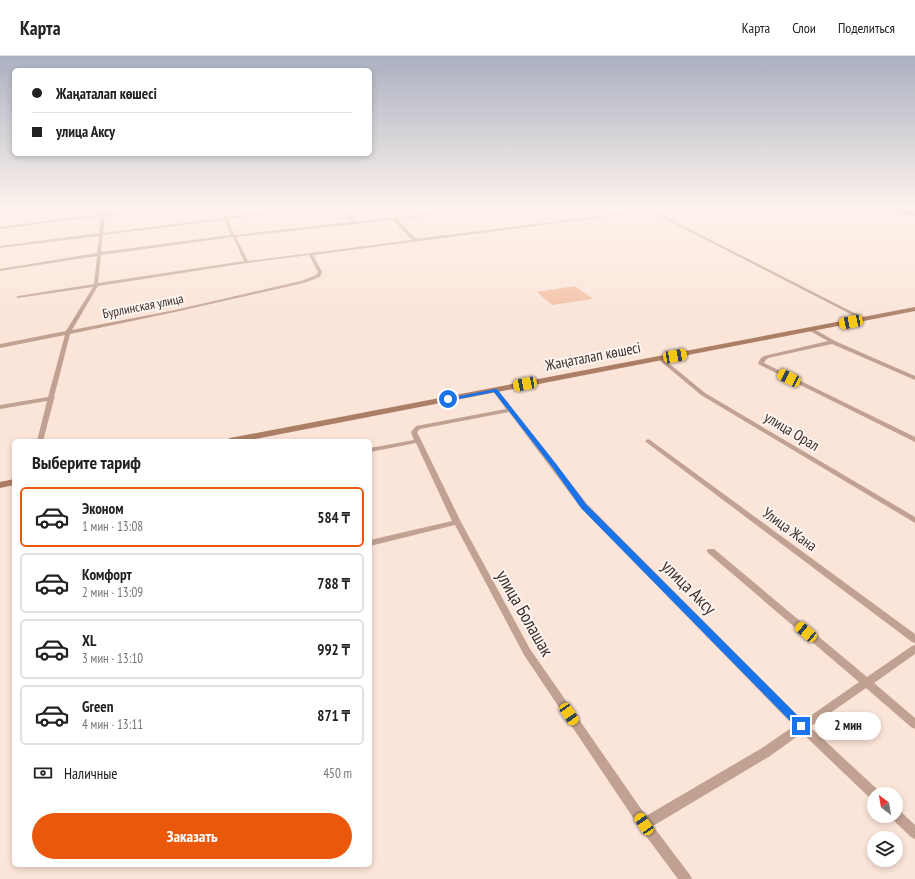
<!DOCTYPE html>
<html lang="ru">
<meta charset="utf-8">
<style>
body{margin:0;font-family:"PT Sans Narrow",sans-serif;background:#f6f6f6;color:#222;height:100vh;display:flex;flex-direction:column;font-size:15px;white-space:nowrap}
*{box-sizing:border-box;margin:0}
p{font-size:13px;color:#767676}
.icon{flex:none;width:22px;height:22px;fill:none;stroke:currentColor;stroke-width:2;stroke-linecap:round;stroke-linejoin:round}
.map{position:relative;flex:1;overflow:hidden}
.panel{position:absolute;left:12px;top:383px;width:360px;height:428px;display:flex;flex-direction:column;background:#fff;border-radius:6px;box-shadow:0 2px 6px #0003}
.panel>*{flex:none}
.guide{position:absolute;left:12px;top:12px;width:360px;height:88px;border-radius:6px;box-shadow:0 2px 6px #0003;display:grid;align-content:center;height:88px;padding:0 20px;background:#fff}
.needle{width:26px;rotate:329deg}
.fabs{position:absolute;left:867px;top:731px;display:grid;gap:8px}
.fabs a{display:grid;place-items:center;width:36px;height:36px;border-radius:50%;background:#fff;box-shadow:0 2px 6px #0003;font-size:20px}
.end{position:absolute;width:18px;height:18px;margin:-9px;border:5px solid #1a73e8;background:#fff;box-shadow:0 0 0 2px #fff}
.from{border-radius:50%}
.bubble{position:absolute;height:28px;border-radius:14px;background:#fff;box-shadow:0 2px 6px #0003;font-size:13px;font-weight:600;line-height:28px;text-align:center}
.car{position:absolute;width:12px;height:24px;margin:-12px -6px;border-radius:5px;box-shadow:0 0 3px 1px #0007;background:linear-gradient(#f5c518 24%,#345 0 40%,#f5c518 0 76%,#345 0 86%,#f5c518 0)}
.guide b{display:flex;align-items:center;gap:14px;height:38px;font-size:15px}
.guide b+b{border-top:1px solid #e0e0e0}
.guide i{width:10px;height:10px;background:#222}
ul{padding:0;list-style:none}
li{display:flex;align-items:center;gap:12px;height:60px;margin:0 8px 6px;padding:0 12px;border:2px solid #e0e0e0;border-radius:6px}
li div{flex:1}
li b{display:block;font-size:15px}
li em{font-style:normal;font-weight:600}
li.current{border-color:#ea580c}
li>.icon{width:36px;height:36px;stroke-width:1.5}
h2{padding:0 20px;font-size:18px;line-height:48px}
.pay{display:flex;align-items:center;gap:10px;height:44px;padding:0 20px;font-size:15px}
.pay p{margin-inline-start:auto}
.button{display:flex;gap:8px;margin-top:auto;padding:8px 20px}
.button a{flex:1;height:46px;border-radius:24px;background:#ea580c;color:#fff;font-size:16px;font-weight:600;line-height:46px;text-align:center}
header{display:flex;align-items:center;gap:24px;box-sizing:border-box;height:56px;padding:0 20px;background:#fff;border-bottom:1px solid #e0e0e0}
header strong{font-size:19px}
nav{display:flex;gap:22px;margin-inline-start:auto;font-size:14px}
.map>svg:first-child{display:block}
.green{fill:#f3bea2}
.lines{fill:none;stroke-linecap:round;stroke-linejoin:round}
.minor{fill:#c1a191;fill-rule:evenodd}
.secondary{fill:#ac7e66;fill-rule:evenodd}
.route{fill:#1a73e8}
.labels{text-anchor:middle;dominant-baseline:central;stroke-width:4;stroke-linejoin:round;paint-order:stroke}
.far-street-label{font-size:13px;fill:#39302b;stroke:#fef4ef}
.street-label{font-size:15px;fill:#39302b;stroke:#fef4ef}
.near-street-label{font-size:18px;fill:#39302b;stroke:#fef4ef}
</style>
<header>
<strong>Карта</strong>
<nav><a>Карта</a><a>Слои</a><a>Поделиться</a></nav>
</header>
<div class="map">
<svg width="915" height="823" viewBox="0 0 915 823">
<rect width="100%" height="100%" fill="#fbe4d8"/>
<path class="green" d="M575,230L593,243L552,249L537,236Z"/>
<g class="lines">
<g class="minor">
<path d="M21,151H29L0,155V153Z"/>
<path d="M103,151H106L105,158L164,151H171L105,160L103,177L223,162L218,151H220L226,161L310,151H317L227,163L235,179L351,166L339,151H342L355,166L491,151H499L397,163L416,183L673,151L672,152L654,155L866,263L862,264L650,155L313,199L322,216L320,221L304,227L175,256L70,278L54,341L55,342L54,343L43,385H37L47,345L0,353V349L48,341L65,279L0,292V288L66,275L93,231L18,242L16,241L18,240L94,228L97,200L0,215V213L97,197L99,180L0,192V190L99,177L101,160L0,173V171L101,158ZM224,164L231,179L101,196L103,179ZM393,164L412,184L248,205L236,181ZM233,181L244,205L98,227L101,199ZM309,199L318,216L316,219L301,225L175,254L72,274L98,230L247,207Z"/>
<path d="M812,272L835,285L915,320V324L832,288L768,302L765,305L764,307L915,381V386L758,308L760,303L764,300L828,285L810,275V273Z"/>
<path d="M660,300L705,337L915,461V467L701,339L658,303V301Z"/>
<path d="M495,332L497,333L587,448L803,665L859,626L708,497L707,495L708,493H714L867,621L912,590L915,589V598L874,627L915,662V673L911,671L866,632L810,671L878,734L880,738H874V744L870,742L802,677L770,700L653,770L690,819L692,823H678L640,772L524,599L455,469L370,490V484L452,465L416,387L370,396V392L414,384L411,376L416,370L506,353L492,334ZM509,356L581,452L794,670L762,692L646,760L530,593L461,466L417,376L420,373Z"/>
<path d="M648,383L650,384L915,578V587L912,586L646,386L645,385Z"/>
<path d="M896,753L900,755L915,769V783L911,781L892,763L891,760H896Z"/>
</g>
<g class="secondary">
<path d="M879,151H886L915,156V160L881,152Z"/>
<path d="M915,251V255L245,385H225L230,382Z"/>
<path d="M14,423V429L0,432V426Z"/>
</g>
</g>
<linearGradient id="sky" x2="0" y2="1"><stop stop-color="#abb0c0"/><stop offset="0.57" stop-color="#fdf3ed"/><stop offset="1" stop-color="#fdf3ed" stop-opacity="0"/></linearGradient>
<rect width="915" height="266" fill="url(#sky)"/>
<path class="route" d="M495,333H497L557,409L586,448L805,667L806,670L805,673L801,675L798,673L581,452L553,412L494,336L448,345L445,343Z"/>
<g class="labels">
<g class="far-street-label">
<text transform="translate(143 250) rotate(-11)">Бурлинская улица</text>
</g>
<g class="street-label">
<text transform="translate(593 300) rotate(-11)">Жаңаталап көшесі</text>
<text transform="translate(792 375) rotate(31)">улица Орал</text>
<text transform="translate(790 473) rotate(36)">Улица Жана</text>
</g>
<g class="near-street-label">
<text transform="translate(689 531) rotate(45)">улица Аксу</text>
<text transform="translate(525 557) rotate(60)">улица Болашак</text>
</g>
</g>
</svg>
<div class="fabs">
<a><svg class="needle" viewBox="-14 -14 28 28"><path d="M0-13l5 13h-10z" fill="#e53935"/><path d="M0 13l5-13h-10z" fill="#767676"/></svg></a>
<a><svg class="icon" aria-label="layers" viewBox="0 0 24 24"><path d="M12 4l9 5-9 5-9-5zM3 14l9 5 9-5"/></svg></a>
</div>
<i class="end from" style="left:448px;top:343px"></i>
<i class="end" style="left:801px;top:670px"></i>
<div class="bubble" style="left:815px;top:656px;width:66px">2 мин</div>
<i class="car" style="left:851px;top:266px;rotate:259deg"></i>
<i class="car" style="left:675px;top:300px;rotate:80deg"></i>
<i class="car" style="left:789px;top:322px;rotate:296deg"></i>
<i class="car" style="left:525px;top:328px;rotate:259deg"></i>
<i class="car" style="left:806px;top:576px;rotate:310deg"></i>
<i class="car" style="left:569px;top:658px;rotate:146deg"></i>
<i class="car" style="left:644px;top:768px;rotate:326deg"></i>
<div class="guide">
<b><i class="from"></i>Жаңаталап көшесі</b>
<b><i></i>улица Аксу</b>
</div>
<section class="panel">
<h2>Выберите тариф</h2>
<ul>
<li class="current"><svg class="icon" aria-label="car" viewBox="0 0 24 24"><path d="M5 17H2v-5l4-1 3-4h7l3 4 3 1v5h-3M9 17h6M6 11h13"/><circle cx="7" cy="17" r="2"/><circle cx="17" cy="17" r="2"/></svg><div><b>Эконом</b><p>1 мин · 13:08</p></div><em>584 ₸</em></li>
<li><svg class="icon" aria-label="car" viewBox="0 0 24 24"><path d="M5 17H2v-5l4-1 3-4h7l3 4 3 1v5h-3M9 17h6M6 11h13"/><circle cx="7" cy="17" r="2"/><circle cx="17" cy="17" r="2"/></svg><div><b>Комфорт</b><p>2 мин · 13:09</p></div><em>788 ₸</em></li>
<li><svg class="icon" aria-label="car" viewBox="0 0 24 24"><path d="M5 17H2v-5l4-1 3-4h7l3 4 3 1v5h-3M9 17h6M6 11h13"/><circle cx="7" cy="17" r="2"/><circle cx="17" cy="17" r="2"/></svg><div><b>XL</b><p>3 мин · 13:10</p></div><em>992 ₸</em></li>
<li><svg class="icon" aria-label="car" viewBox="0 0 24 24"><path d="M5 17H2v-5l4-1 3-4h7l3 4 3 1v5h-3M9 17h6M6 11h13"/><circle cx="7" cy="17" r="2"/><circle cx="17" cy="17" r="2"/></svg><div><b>Green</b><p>4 мин · 13:11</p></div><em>871 ₸</em></li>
</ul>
<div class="pay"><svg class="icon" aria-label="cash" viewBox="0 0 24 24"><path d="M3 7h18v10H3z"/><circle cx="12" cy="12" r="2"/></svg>Наличные<p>450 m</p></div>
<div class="button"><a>Заказать</a></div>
</section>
</div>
